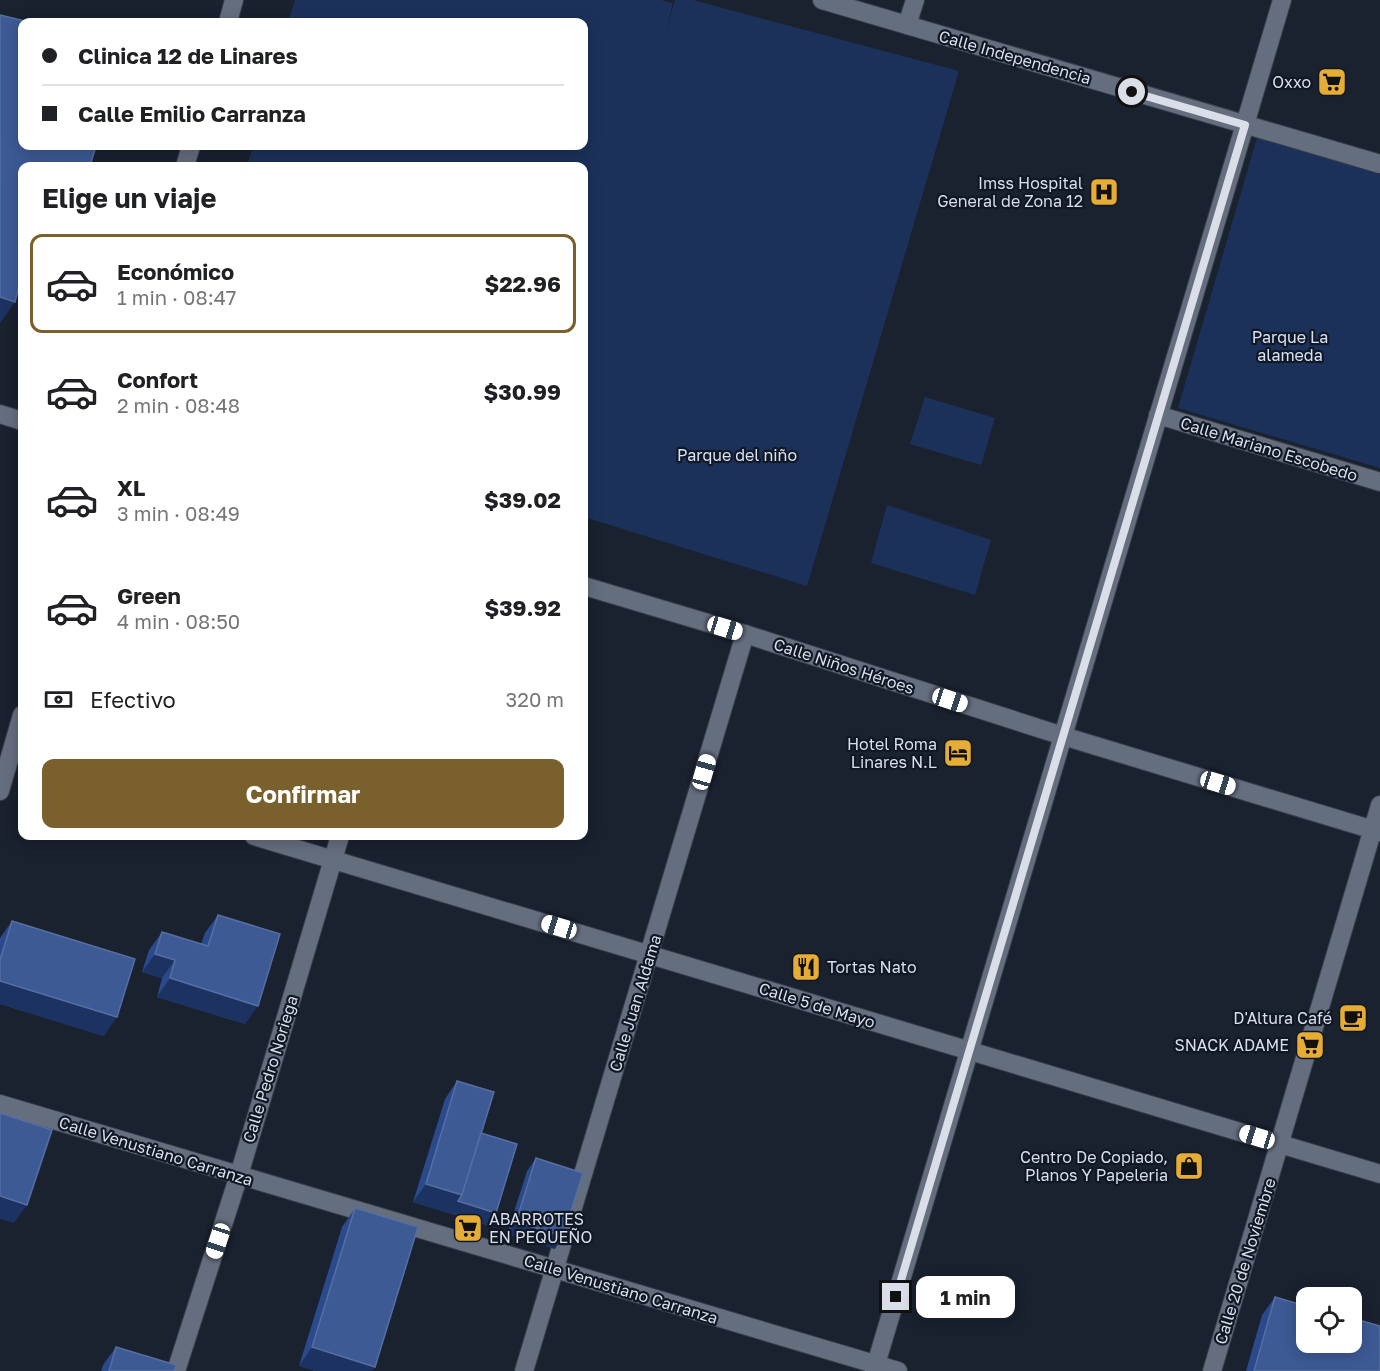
<!DOCTYPE html>
<html lang="es">
<meta charset="utf-8">
<style>
body{margin:0;font-family:"Golos Text",sans-serif;background:#f6f6f6;color:#202124;height:100vh;display:flex;flex-direction:column;font-size:22px;white-space:nowrap}
*{box-sizing:border-box;margin:0}
p{font-size:20px;color:#757577}
.icon{flex:none;width:33px;height:33px;fill:none;stroke:currentColor;stroke-width:2;stroke-linecap:round;stroke-linejoin:round}
.map{position:relative;flex:1;overflow:hidden}
.drawer{position:absolute;left:18px;top:162px;width:570px;height:678px;display:flex;flex-direction:column;background:#fff;border-radius:12px;box-shadow:0 3px 15px #0003}
.drawer>*{flex:none}
.guide{position:absolute;left:18px;top:18px;width:570px;height:132px;border-radius:12px;box-shadow:0 3px 15px #0003;display:grid;align-content:center;height:132px;padding:0 24px;background:#fff}
.buttons{position:absolute;left:1296px;top:1287px;display:grid;gap:12px}
.buttons a{display:grid;place-items:center;width:66px;height:66px;border-radius:12px;background:#fff;box-shadow:0 3px 15px #0003;font-size:30px}
.end{position:absolute;width:27px;height:27px;margin:-14px;border:8px solid #d9dee8;background:#111;box-shadow:0 0 0 3px #111}
.from{border-radius:50%}
.bubble{position:absolute;height:42px;border-radius:12px;background:#fff;box-shadow:0 3px 15px #0003;font-size:20px;font-weight:700;line-height:42px;text-align:center}
.car{position:absolute;width:18px;height:36px;margin:-18px -9px;border-radius:8px;box-shadow:0 0 4px 2px #0007;background:linear-gradient(#fff 24%,#345 0 40%,#fff 0 76%,#345 0 86%,#fff 0)}
.guide b{display:flex;align-items:center;gap:21px;height:57px;font-size:22px}
.guide b+b{border-top:2px solid #e0e0e0}
.guide i{width:15px;height:15px;background:#202124}
ul{padding:0;list-style:none}
li{display:flex;align-items:center;gap:18px;height:99px;margin:0 12px 9px;padding:0 12px;border:3px solid transparent;border-radius:12px}
li div{flex:1}
li b{display:block;font-size:22px}
li em{font-style:normal;font-weight:700}
li.active{border-color:#79602c}
li>.icon{width:54px;height:54px;stroke-width:1.5}
h2{padding:0 24px;font-size:27px;line-height:72px}
.pay{display:flex;align-items:center;gap:15px;height:66px;padding:0 24px;font-size:22px}
.pay p{margin-inline-start:auto}
.cta{display:flex;gap:12px;margin-top:auto;padding:12px 24px}
.cta a{flex:1;height:69px;border-radius:12px;background:#79602c;color:#fff;font-size:24px;font-weight:700;line-height:69px;text-align:center}
.map>svg:first-child{display:block}
.green{fill:#1c315a}
.lines{fill:none;stroke-linecap:round;stroke-linejoin:round}
.minor-casing{stroke:#383e49;stroke-width:20}
.minor{stroke:#656e7f;stroke-width:18}
.wall{fill:#2a4a8b}
.shaded-wall{fill:#1c3362}
.building{fill:#3d5a95;stroke:#556fa2;stroke-width:1.5}
.route{stroke:#d9dee8;stroke-width:8}
.labels{text-anchor:middle;dominant-baseline:central;stroke-width:4.5;stroke-linejoin:round;paint-order:stroke}
.street-label{font-size:16px;fill:#d9dee8;stroke:#111825}
.poi-label{font-size:16px;fill:#d9dee8;stroke:#111825;text-anchor:end}
.park-label{font-size:16px;fill:#d7e2f7;stroke:#111825}
</style>
<div class="map">
<svg width="1380" height="1371" viewBox="0 0 1380 1371">
<rect width="100%" height="100%" fill="#1a212f"/>
<g class="green">
<path d="M295,0H661L673,3L666,32L675,0H693L959,71L807,586L584,517V166H247L253,146H584V22H288Z"/>
<path d="M1259,131L1380,167V468L1178,408Z"/>
<path d="M925,397L995,418L981,465L910,444Z"/>
<path d="M887,505L991,540L975,595L871,563Z"/>
</g>
<g class="lines">
<g class="minor-casing">
<g id="minor">
<path d="M822,0L1380,164"/>
<path d="M228,22L234,0"/>
<path d="M907,25L915,0"/>
<path d="M185,166L191,146"/>
<path d="M0,414L22,421"/>
<path d="M1158,415L1380,482"/>
<path d="M584,586L745,634L1063,736L1380,832"/>
<path d="M0,791L22,715"/>
<path d="M254,836L1380,1174"/>
<path d="M0,1104L898,1371"/>
<path d="M176,1371L239,1175L340,836"/>
<path d="M524,1371L745,634"/>
<path d="M874,1371L1282,0"/>
<path d="M1212,1371L1380,805"/>
</g>
</g>
<use href="#minor" class="minor"/>
</g>
<g class="wall">
<path d="M218,915L245,1024L157,997L162,978L142,972L149,950L162,932L201,944L205,933Z"/>
<path d="M12,921L104,1036L0,1004V938Z"/>
<path d="M457,1081L481,1133L496,1213L487,1225L413,1202L445,1099Z"/>
<path d="M536,1158L555,1249L507,1234L527,1171Z"/>
<path d="M355,1208L375,1367L371,1371H315L299,1366L342,1227Z"/>
<path d="M1275,1297L1380,1371H1246L1262,1315Z"/>
<path d="M116,1347L174,1371H101L103,1365Z"/>
</g>
<g class="shaded-wall">
<path d="M0,297L15,302L0,323Z"/>
<path d="M155,954L175,960L162,978L142,972Z"/>
<path d="M170,978L258,1006L245,1024L157,997Z"/>
<path d="M0,981L117,1017L104,1036L0,1004Z"/>
<path d="M426,1184L462,1195L496,1213L487,1225L413,1202Z"/>
<path d="M0,1196L27,1205L14,1223L0,1219Z"/>
<path d="M516,1222L563,1236L555,1249L507,1234Z"/>
<path d="M312,1347L375,1367L371,1371H315L299,1366Z"/>
</g>
<g class="building">
<path d="M0,15L29,22H22V146H96L90,166H22V274L15,302L0,297Z"/>
<path d="M218,915L280,934L258,1006L170,978L175,960L155,954L162,932L208,946Z"/>
<path d="M12,921L135,959L117,1017L0,981V960Z"/>
<path d="M457,1081L494,1092L462,1195L426,1184Z"/>
<path d="M0,1113L52,1130L27,1205L0,1196Z"/>
<path d="M481,1133L517,1144L496,1213L458,1201L462,1195Z"/>
<path d="M536,1158L583,1173L563,1236L516,1222Z"/>
<path d="M355,1208L418,1227L375,1367L312,1347Z"/>
<path d="M1275,1297L1306,1306V1342H1352V1318L1380,1326V1371H1254Z"/>
<path d="M116,1347L176,1365L174,1371H109Z"/>
</g>
<g class="lines">
<path class="route" d="M896,1297L1245,125L1132,92"/>
</g>
<defs>
<g id="supermarket-square" transform="scale(1.5)"><rect x="-9" y="-9" width="18" height="18" rx="4" fill="#e5ad35" stroke="#111825"/><path d="M-6-5.5h2.5l.6 2H6L4.5 2H-2.5L-4.4-4H-6ZM-1.5 3.2a1.3 1.3 0 1 0 .1 0ZM3 3.2a1.3 1.3 0 1 0 .1 0Z" fill="#111"/></g>
<g id="hospital-square" transform="scale(1.5)"><rect x="-9" y="-9" width="18" height="18" rx="4" fill="#e5ad35" stroke="#111825"/><path d="M-5-5h3v3.5h4V-5h3V5h-3V1.5h-4V5h-3Z" fill="#111"/></g>
<g id="hotel-square" transform="scale(1.5)"><rect x="-9" y="-9" width="18" height="18" rx="4" fill="#e5ad35" stroke="#111825"/><path d="M-6-4.5h1.5V1H6V5H4.5V3h-9V5H-6ZM-4 0a1.8 1.8 0 1 1 3.6 0ZM.5 0V-2.5h3Q6-2.5 6 0Z" fill="#111"/></g>
<g id="restaurant-square" transform="scale(1.5)"><rect x="-9" y="-9" width="18" height="18" rx="4" fill="#e5ad35" stroke="#111825"/><path d="M-5-6h1v4h1v-4h1v4h1v-4h1v5L-1.5 .5V6h-2V.5L-5-1ZM5-6V6H3V1.5H1.5Q1.5-4 5-6Z" fill="#111"/></g>
<g id="cafe-square" transform="scale(1.5)"><rect x="-9" y="-9" width="18" height="18" rx="4" fill="#e5ad35" stroke="#111825"/><path d="M-5.5-4.5H6V0H3Q3 3.5 0 3.5H-2.5Q-5.5 3.5-5.5 0ZM3-3.2v2h1.7v-2ZM-6 4.5H4V6H-6Z" fill="#111"/></g>
<g id="shop-square" transform="scale(1.5)"><rect x="-9" y="-9" width="18" height="18" rx="4" fill="#e5ad35" stroke="#111825"/><path d="M-5-2.5h2.3a2.7 3.5 0 0 1 5.4 0H5L5.5 6h-11ZM-1.5-2.5h3a1.5 2.3 0 0 0-3 0Z" fill="#111"/></g>
</defs>
<g fill-rule="evenodd">
<use href="#supermarket-square" x="1332" y="82"/>
<use href="#hospital-square" x="1104" y="192"/>
<use href="#hotel-square" x="958" y="753"/>
<use href="#restaurant-square" x="806" y="967"/>
<use href="#cafe-square" x="1353" y="1018"/>
<use href="#supermarket-square" x="1310" y="1045"/>
<use href="#shop-square" x="1189" y="1166"/>
<use href="#supermarket-square" x="468" y="1228"/>
</g>
<g class="labels">
<g class="street-label">
<text transform="translate(1015 57) rotate(16)">Calle Independencia</text>
<text transform="translate(1269 449) rotate(17)">Calle Mariano Escobedo</text>
<text transform="translate(844 666) rotate(18)">Calle Niños Héroes</text>
<text transform="translate(635 1003) rotate(-73)">Calle Juan Aldama</text>
<text transform="translate(817 1005) rotate(17)">Calle 5 de Mayo</text>
<text transform="translate(270 1069) rotate(-73)">Calle Pedro Noriega</text>
<text transform="translate(156 1151) rotate(17)">Calle Venustiano Carranza</text>
<text transform="translate(1245 1261) rotate(-73)">Calle 20 de Noviembre</text>
<text transform="translate(621 1289) rotate(17)">Calle Venustiano Carranza</text>
</g>
<g class="poi-label">
<text x="1311" y="82">Oxxo</text>
<text x="1083" y="183">Imss Hospital<tspan x="1083" dy="18">General de Zona 12</tspan></text>
<text x="937" y="744">Hotel Roma<tspan x="937" dy="18">Linares N.L</tspan></text>
<text x="827" y="967" text-anchor="start">Tortas Nato</text>
<text x="1332" y="1018">D'Altura Café</text>
<text x="1289" y="1045">SNACK ADAME</text>
<text x="1168" y="1157">Centro De Copiado,<tspan x="1168" dy="18">Planos Y Papeleria</tspan></text>
<text x="489" y="1219" text-anchor="start">ABARROTES<tspan x="489" dy="18">EN PEQUEÑO</tspan></text>
</g>
<g class="park-label">
<text x="1290" y="337">Parque La<tspan x="1290" dy="18">alameda</tspan></text>
<text x="737" y="455">Parque del niño</text>
</g>
</g>
</svg>
<div class="buttons">
<a><svg class="icon" aria-label="locate" viewBox="0 0 24 24"><circle cx="12" cy="12" r="6"/><path d="M12 2v4M12 18v4M2 12h4M18 12h4"/></svg></a>
</div>
<i class="end from" style="left:1132px;top:92px"></i>
<i class="end" style="left:896px;top:1297px"></i>
<div class="bubble" style="left:916px;top:1276px;width:99px">1 min</div>
<i class="car" style="left:725px;top:628px;rotate:107deg"></i>
<i class="car" style="left:950px;top:700px;rotate:108deg"></i>
<i class="car" style="left:704px;top:772px;rotate:16deg"></i>
<i class="car" style="left:1218px;top:783px;rotate:107deg"></i>
<i class="car" style="left:559px;top:927px;rotate:287deg"></i>
<i class="car" style="left:1257px;top:1137px;rotate:287deg"></i>
<i class="car" style="left:218px;top:1241px;rotate:198deg"></i>
<div class="guide">
<b><i class="from"></i>Clinica 12 de Linares</b>
<b><i></i>Calle Emilio Carranza</b>
</div>
<section class="drawer">
<h2>Elige un viaje</h2>
<ul>
<li class="active"><svg class="icon" aria-label="car" viewBox="0 0 24 24"><path d="M5 17H2v-5l4-1 3-4h7l3 4 3 1v5h-3M9 17h6M6 11h13"/><circle cx="7" cy="17" r="2"/><circle cx="17" cy="17" r="2"/></svg><div><b>Económico</b><p>1 min · 08:47</p></div><em>$22.96</em></li>
<li><svg class="icon" aria-label="car" viewBox="0 0 24 24"><path d="M5 17H2v-5l4-1 3-4h7l3 4 3 1v5h-3M9 17h6M6 11h13"/><circle cx="7" cy="17" r="2"/><circle cx="17" cy="17" r="2"/></svg><div><b>Confort</b><p>2 min · 08:48</p></div><em>$30.99</em></li>
<li><svg class="icon" aria-label="car" viewBox="0 0 24 24"><path d="M5 17H2v-5l4-1 3-4h7l3 4 3 1v5h-3M9 17h6M6 11h13"/><circle cx="7" cy="17" r="2"/><circle cx="17" cy="17" r="2"/></svg><div><b>XL</b><p>3 min · 08:49</p></div><em>$39.02</em></li>
<li><svg class="icon" aria-label="car" viewBox="0 0 24 24"><path d="M5 17H2v-5l4-1 3-4h7l3 4 3 1v5h-3M9 17h6M6 11h13"/><circle cx="7" cy="17" r="2"/><circle cx="17" cy="17" r="2"/></svg><div><b>Green</b><p>4 min · 08:50</p></div><em>$39.92</em></li>
</ul>
<div class="pay"><svg class="icon" aria-label="cash" viewBox="0 0 24 24"><path d="M3 7h18v10H3z"/><circle cx="12" cy="12" r="2"/></svg>Efectivo<p>320 m</p></div>
<div class="cta"><a>Confirmar</a></div>
</section>
</div>
